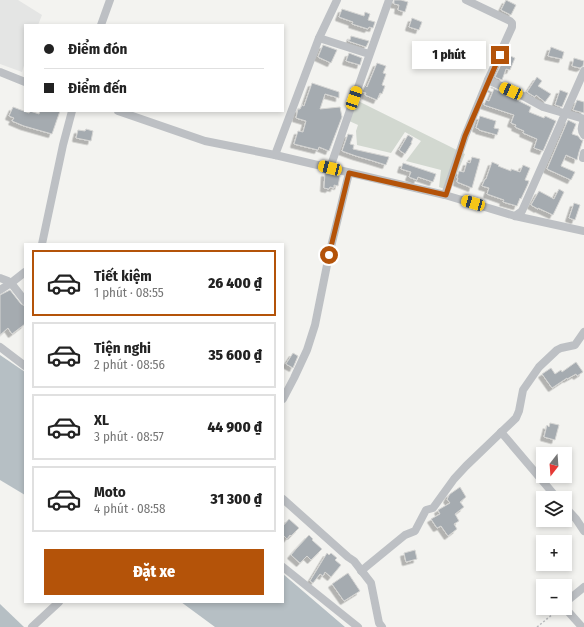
<!DOCTYPE html>
<html lang="vi">
<meta charset="utf-8">
<style>
body{margin:0;font-family:"Fira Sans Condensed",sans-serif;background:#f2f2f2;color:#222;height:100vh;display:flex;flex-direction:column;font-size:15px;white-space:nowrap}
*{box-sizing:border-box;margin:0}
p{font-size:13px;color:#767676}
.icon{flex:none;width:22px;height:22px;fill:none;stroke:currentColor;stroke-width:2;stroke-linecap:round;stroke-linejoin:round}
.map{position:relative;flex:1;overflow:hidden}
.sheet{position:absolute;left:24px;top:243px;width:260px;height:360px;display:flex;flex-direction:column;background:#fff;border-radius:0px;box-shadow:0 2px 6px #0003}
.sheet>*{flex:none}
.top-card{position:absolute;left:24px;top:24px;width:260px;height:88px;border-radius:0px;box-shadow:0 2px 6px #0003;display:grid;align-content:center;height:88px;padding:0 20px;background:#fff}
.needle{width:26px;rotate:197deg}
.controls{position:absolute;left:536px;top:447px;display:grid;gap:8px}
.controls a{display:grid;place-items:center;width:36px;height:36px;border-radius:0px;background:#fff;box-shadow:0 2px 6px #0003;font-size:20px}
.end{position:absolute;width:18px;height:18px;margin:-9px;border:5px solid #b45309;background:#fff;box-shadow:0 0 0 2px #fff}
.from{border-radius:50%}
.bubble{position:absolute;height:28px;border-radius:0px;background:#fff;box-shadow:0 2px 6px #0003;font-size:13px;font-weight:800;line-height:28px;text-align:center}
.car{position:absolute;width:12px;height:24px;margin:-12px -6px;border-radius:5px;box-shadow:0 0 3px 1px #0007;background:linear-gradient(#f5c518 24%,#345 0 40%,#f5c518 0 76%,#345 0 86%,#f5c518 0)}
.top-card b{display:flex;align-items:center;gap:14px;height:38px;font-size:15px}
.top-card b+b{border-top:1px solid #e0e0e0}
.top-card i{width:10px;height:10px;background:#222}
ul{padding:7px 0 0;list-style:none}
li{display:flex;align-items:center;gap:12px;height:66px;margin:0 8px 6px;padding:0 12px;border:2px solid #e0e0e0;border-radius:0px}
li div{flex:1}
li b{display:block;font-size:15px}
li em{font-style:normal;font-weight:800}
li.selected{border-color:#b45309}
li>.icon{width:36px;height:36px;stroke-width:1.5}
.button{display:flex;gap:8px;margin-top:auto;padding:8px 20px}
.button a{flex:1;height:46px;border-radius:0px;background:#b45309;color:#fff;font-size:16px;font-weight:800;line-height:46px;text-align:center}
.map>svg:first-child{display:block}
.built{fill:#e4e5e4}
.green{fill:#d2d8d0}
.water{fill:#b6bfc4}
.building{fill:#a5abb0;stroke:#d5d5d3;filter:url(#shadow)}
.lines{fill:none;stroke-linecap:round;stroke-linejoin:round}
.path{stroke:#b7b9bc;stroke-width:1.5;stroke-dasharray:2 2;stroke-linecap:butt}
.minor{stroke:#bdc0c4;stroke-width:8}
.route{stroke:#b45309;stroke-width:5}
</style>
<div class="map">
<svg width="584" height="627" viewBox="0 0 584 627">
<defs>
<filter id="shadow"><feDropShadow dx="-3.5" dy="3.5" stdDeviation="0" flood-color="#0004"/></filter>
</defs>
<rect width="100%" height="100%" fill="#f3f3f0"/>
<path class="built" d="M0,0H18L42,15L38,25H25V62L22,72L0,64Z"/>
<path class="green" d="M356,100L465,154L450,191L439,187L441,170L406,161L421,141L405,132L391,153L357,145L356,131L358,125L347,120Z"/>
<g class="water">
<path d="M0,355L25,372V495L0,480Z"/>
<path d="M283,574L345,627H215L181,602H283Z"/>
<path d="M0,604L24,627H0Z"/>
</g>
<g class="building">
<path d="M394,0H401L408,2L405,12L398,10L399,5L394,4Z"/>
<path d="M506,0L516,5L511,15L501,10Z"/>
<path d="M342,9L364,16L365,12L370,14L368,20L375,22L373,28L369,27L368,29L352,24L353,22L339,17Z"/>
<path d="M412,18L422,22L419,30L409,27Z"/>
<path d="M351,36L369,41L366,47L348,41V40H350Z"/>
<path d="M323,45L337,50L331,63L318,57Z"/>
<path d="M551,47L564,52L562,59L548,56Z"/>
<path d="M349,53L362,58L360,65L346,61Z"/>
<path d="M506,54L515,58L510,70L506,69L502,80L495,77Z"/>
<path d="M574,58L584,61L583,66L580,68L572,66Z"/>
<path d="M377,63L386,66L383,73L386,74L382,85L385,86L382,94L380,93L377,100L365,95L366,93L362,92L365,85L367,87Z"/>
<path d="M537,77L542,81L538,86L551,94L545,102L536,95L535,97L527,92Z"/>
<path d="M312,83L339,92V98L325,94L320,109L340,107L342,117L329,151L319,147L318,150L294,144L298,131L303,132L306,121L296,118L298,109H300L302,105L304,106Z"/>
<path d="M491,87L531,107L529,112L544,118L545,116L556,121L543,151L534,148L537,139L523,133L524,131L515,127L516,125L511,123L514,115L484,105L486,100L489,101L494,89L491,88Z"/>
<path d="M560,90L568,93L562,107L555,105Z"/>
<path d="M577,100L584,102V113L573,110Z"/>
<path d="M13,107L29,113L30,111L39,114L40,111H60L52,134L24,126L12,121L14,118L9,116Z"/>
<path d="M480,116L496,121L494,128L499,129L497,135L479,130V129L476,128Z"/>
<path d="M568,120L576,124L572,134L578,136L581,140H583L579,152L577,160L566,155L561,166L575,172L571,180L547,169Z"/>
<path d="M86,129L93,131L91,141L76,138L78,130L85,131Z"/>
<path d="M348,134L353,135L350,144L354,145L353,149L389,157L386,165L370,160L356,156L342,151Z"/>
<path d="M408,135L413,138L411,143H412L405,154L399,150Z"/>
<path d="M472,157L480,159L472,188L457,182L458,178H457L459,171L464,172L467,162L470,163Z"/>
<path d="M492,162L499,165L498,166L511,171V169L520,172L523,165L530,168L525,180L529,181L528,184L521,199L520,198L517,206L503,202L504,200L487,194L489,188L482,186L485,179H486Z"/>
<path d="M403,163L436,174L433,182L418,177L417,180L409,177L411,172L401,169Z"/>
<path d="M325,173L340,176L338,186L334,185V188L330,187L329,189L324,188Z"/>
<path d="M559,189L564,192L553,215L538,208V209L531,205L539,191L554,199Z"/>
<path d="M574,203L580,205L575,220L569,218Z"/>
<path d="M10,290L21,304L25,306V324L12,334L8,328L0,335V295Z"/>
<path d="M293,353L298,356L293,368L286,364Z"/>
<path d="M576,362L583,372L577,376L576,374L567,379V378L552,388L542,374L551,368L555,374L561,370L562,372Z"/>
<path d="M550,423L559,425L555,440L544,437L547,425L549,427Z"/>
<path d="M460,487L466,497L460,502L464,507L455,514L459,521L454,524L457,529L448,536L441,526L437,528L431,519L440,514L438,510L450,503L447,499L448,498V497L450,494Z"/>
<path d="M289,519L299,528L291,536L290,535L287,539L283,535V526Z"/>
<path d="M309,535L313,539L312,540L322,549L311,560L307,556L300,563L291,555L296,549Z"/>
<path d="M415,550L417,559L406,562L404,553Z"/>
<path d="M327,553L329,555L331,553L337,558L335,560L341,565L331,577L325,572L323,576L320,574L313,583L310,581Z"/>
<path d="M348,573L360,591L344,601L332,584Z"/>
</g>
<g class="lines">
<path class="path" d="M537,627L558,610"/>
<g class="minor">
<path d="M101,25L110,0"/>
<path d="M319,38L369,54"/>
<path d="M0,72L25,82"/>
<path d="M488,80L523,96L543,107L584,119"/>
<path d="M118,111L205,141L275,155L445,195L515,216L584,231"/>
<path d="M584,120C582,126 580,130 584,135"/>
<path d="M275,155L319,38L337,0"/>
<path d="M583,158L584,153"/>
<path d="M330,168L349,113L389,0"/>
<path d="M445,195L465,136L488,80L512,27V23L510,21L466,0"/>
<path d="M515,216L522,211L584,71"/>
<path d="M42,244L63,145L72,111"/>
<path d="M0,278L8,281L11,283L25,301"/>
<path d="M0,290L11,283L25,272"/>
<path d="M0,347L25,366"/>
<path d="M283,399L294,378L307,350L315,325L329,255L349,173"/>
<path d="M501,432L557,498"/>
<path d="M283,499L348,557L354,561L371,583L379,623L382,627"/>
<path d="M565,507L576,519L584,531"/>
<path d="M283,567L358,627"/>
<path d="M361,571L405,535L415,531L426,510L433,508L454,479L466,466L516,418L519,411L523,390L539,367L557,350L561,348L575,345L584,332"/>
<path d="M565,604L567,601L584,587"/>
<path d="M565,608L582,627"/>
<path d="M32,627L59,602"/>
</g>
</g>
<g class="lines">
<path class="route" d="M329,255L349,173L446,195L465,136L500,55"/>
</g>
</svg>
<div class="controls">
<a><svg class="needle" viewBox="-14 -14 28 28"><path d="M0-13l5 13h-10z" fill="#e53935"/><path d="M0 13l5-13h-10z" fill="#767676"/></svg></a>
<a><svg class="icon" aria-label="layers" viewBox="0 0 24 24"><path d="M12 4l9 5-9 5-9-5zM3 14l9 5 9-5"/></svg></a>
<a>+</a>
<a>−</a>
</div>
<i class="end from" style="left:329px;top:255px"></i>
<i class="end" style="left:500px;top:55px"></i>
<div class="bubble" style="left:412px;top:41px;width:74px">1 phút</div>
<i class="car" style="left:511px;top:91px;rotate:294deg"></i>
<i class="car" style="left:354px;top:98px;rotate:19deg"></i>
<i class="car" style="left:330px;top:168px;rotate:284deg"></i>
<i class="car" style="left:473px;top:203px;rotate:286deg"></i>
<div class="top-card">
<b><i class="from"></i>Điểm đón</b>
<b><i></i>Điểm đến</b>
</div>
<section class="sheet">
<ul>
<li class="selected"><svg class="icon" aria-label="car" viewBox="0 0 24 24"><path d="M5 17H2v-5l4-1 3-4h7l3 4 3 1v5h-3M9 17h6M6 11h13"/><circle cx="7" cy="17" r="2"/><circle cx="17" cy="17" r="2"/></svg><div><b>Tiết kiệm</b><p>1 phút · 08:55</p></div><em>26 400 ₫</em></li>
<li><svg class="icon" aria-label="car" viewBox="0 0 24 24"><path d="M5 17H2v-5l4-1 3-4h7l3 4 3 1v5h-3M9 17h6M6 11h13"/><circle cx="7" cy="17" r="2"/><circle cx="17" cy="17" r="2"/></svg><div><b>Tiện nghi</b><p>2 phút · 08:56</p></div><em>35 600 ₫</em></li>
<li><svg class="icon" aria-label="car" viewBox="0 0 24 24"><path d="M5 17H2v-5l4-1 3-4h7l3 4 3 1v5h-3M9 17h6M6 11h13"/><circle cx="7" cy="17" r="2"/><circle cx="17" cy="17" r="2"/></svg><div><b>XL</b><p>3 phút · 08:57</p></div><em>44 900 ₫</em></li>
<li><svg class="icon" aria-label="car" viewBox="0 0 24 24"><path d="M5 17H2v-5l4-1 3-4h7l3 4 3 1v5h-3M9 17h6M6 11h13"/><circle cx="7" cy="17" r="2"/><circle cx="17" cy="17" r="2"/></svg><div><b>Moto</b><p>4 phút · 08:58</p></div><em>31 300 ₫</em></li>
</ul>
<div class="button"><a>Đặt xe</a></div>
</section>
</div>
